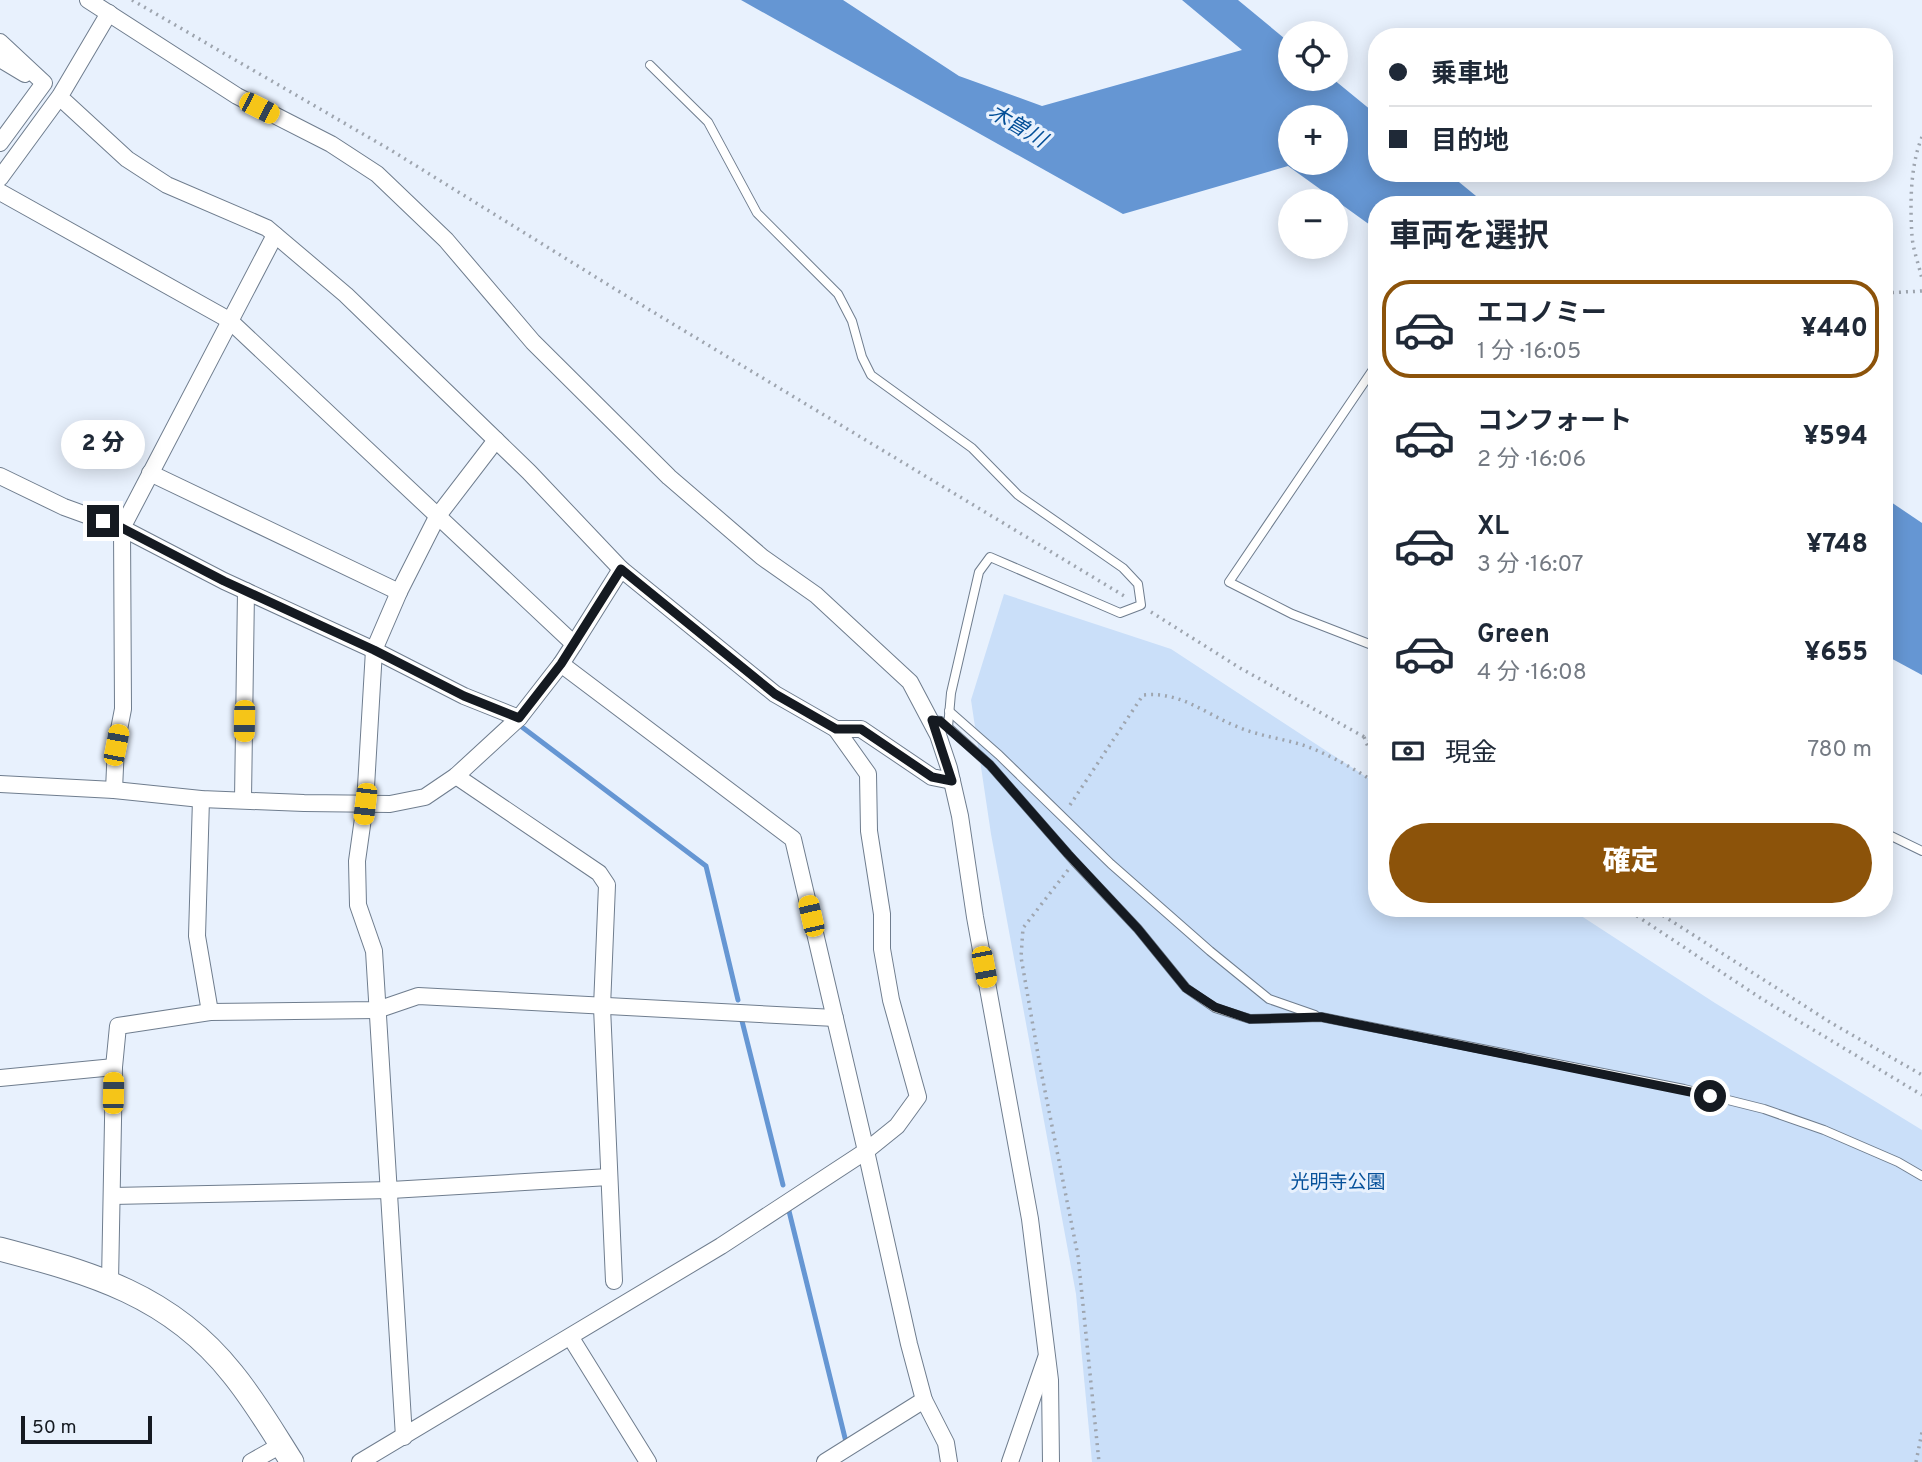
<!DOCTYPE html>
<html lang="ja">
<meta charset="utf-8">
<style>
body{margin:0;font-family:Overpass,"Noto Sans JP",sans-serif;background:#f6f6f7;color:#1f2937;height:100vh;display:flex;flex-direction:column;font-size:26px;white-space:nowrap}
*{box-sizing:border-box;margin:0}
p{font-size:23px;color:#747a83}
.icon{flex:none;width:38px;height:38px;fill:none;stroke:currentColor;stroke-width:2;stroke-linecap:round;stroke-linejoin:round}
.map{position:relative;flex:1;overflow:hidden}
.panel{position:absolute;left:1368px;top:196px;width:525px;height:721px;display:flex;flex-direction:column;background:#fff;border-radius:28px;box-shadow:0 4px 18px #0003}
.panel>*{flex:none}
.guide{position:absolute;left:1368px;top:28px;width:525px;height:154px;border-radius:28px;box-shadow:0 4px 18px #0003;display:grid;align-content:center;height:154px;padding:0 21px;background:#fff}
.buttons{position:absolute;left:1278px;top:21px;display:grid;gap:14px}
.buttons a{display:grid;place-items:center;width:70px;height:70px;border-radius:50%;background:#fff;box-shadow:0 4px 18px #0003;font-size:35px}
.scale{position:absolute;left:21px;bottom:18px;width:131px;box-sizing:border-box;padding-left:7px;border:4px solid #151a21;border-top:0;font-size:19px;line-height:24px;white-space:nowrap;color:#151a21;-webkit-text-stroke:5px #e8f1fd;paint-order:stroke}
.end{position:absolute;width:32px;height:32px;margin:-16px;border:9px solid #151a21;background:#fff;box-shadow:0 0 0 4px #fff}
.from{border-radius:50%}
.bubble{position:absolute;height:49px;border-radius:24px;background:#fff;box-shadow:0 4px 18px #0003;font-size:23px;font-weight:800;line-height:49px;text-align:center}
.car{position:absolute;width:21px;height:42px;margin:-21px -10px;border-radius:9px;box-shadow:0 0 5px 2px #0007;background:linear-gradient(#f5c518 24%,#345 0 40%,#f5c518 0 76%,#345 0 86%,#f5c518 0)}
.guide b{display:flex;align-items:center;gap:24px;height:66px;font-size:26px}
.guide b+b{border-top:2px solid #e0e1e3}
.guide i{width:18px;height:18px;background:#1f2937}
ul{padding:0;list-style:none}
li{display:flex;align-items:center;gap:21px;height:98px;margin:0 14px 10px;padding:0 7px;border:4px solid transparent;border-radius:28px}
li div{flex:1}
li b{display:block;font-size:26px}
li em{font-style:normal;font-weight:800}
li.active{border-color:#8c530a}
li>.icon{width:63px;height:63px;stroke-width:1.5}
h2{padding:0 21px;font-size:32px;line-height:84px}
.pay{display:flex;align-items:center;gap:18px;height:77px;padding:0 21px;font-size:26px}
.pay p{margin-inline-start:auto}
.cta{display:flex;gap:14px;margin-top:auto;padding:14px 21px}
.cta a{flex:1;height:80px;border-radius:42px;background:#8c530a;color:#fff;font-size:28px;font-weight:800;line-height:80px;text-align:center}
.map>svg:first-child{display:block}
.green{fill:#cadff9}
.water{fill:#6596d3;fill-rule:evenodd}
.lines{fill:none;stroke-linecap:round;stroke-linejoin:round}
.stream{stroke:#6596d3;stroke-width:5}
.lane-casing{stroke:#6f7d8e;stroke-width:10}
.street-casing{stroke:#6f7d8e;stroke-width:18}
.secondary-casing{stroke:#6f7d8e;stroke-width:25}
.path{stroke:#9ea5af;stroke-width:3.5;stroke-dasharray:2 5;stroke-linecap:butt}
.lane{stroke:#fff;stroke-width:8}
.street{stroke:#fff;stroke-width:16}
.secondary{stroke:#fff;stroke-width:23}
.route{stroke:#151a21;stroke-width:9}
.labels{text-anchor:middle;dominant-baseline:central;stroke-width:6;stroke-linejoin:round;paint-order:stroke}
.park-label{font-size:19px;fill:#06519a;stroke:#e8f1fd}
.water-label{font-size:21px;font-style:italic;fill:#024e97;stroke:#e8f1fd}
</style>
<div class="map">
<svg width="1922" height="1462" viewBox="0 0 1922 1462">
<rect width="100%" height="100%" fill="#e8f1fd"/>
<path class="green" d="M1004,594L1171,649L1377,784V908H1569L1715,1003L1922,1130V1462H1092L1076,1294L991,834L971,700Z"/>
<g class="water">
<path d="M741,0H843L959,76L1042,106L1242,50L1182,0H1238L1290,43V79H1333L1377,115V173H1448L1487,205H1377V230L1288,166L1123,214ZM1290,117H1335V163H1290Z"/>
<path d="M1885,498L1922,523V675L1885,655Z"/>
</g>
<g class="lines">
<g class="stream">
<path d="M522,727L706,866L738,1000"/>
<path d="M741,1017L783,1185"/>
<path d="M788,1207L846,1442"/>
</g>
<g class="lane-casing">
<g id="lane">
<path d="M650,65L708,122L757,213L838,294L852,321L862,357L871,375L972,448L1018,495L1123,568L1138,584L1141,605L1120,613L990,557L979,572L951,693L948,727"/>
<path d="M1374,368L1229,582L1292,614L1377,647"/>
<path d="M949,711L999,755L1111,864L1210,951L1269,999L1315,1015"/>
<path d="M932,720L941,721L990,765L1074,861L1138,929L1186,988L1215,1008L1250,1019L1321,1017L1684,1089L1764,1109L1824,1130L1898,1162L1922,1176"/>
<path d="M1885,833L1922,851"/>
</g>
</g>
<g class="street-casing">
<g id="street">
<path d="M88,0L237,96L331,144L377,174L446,240L533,342L669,477L762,557L816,595L910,682L938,735L949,768L960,816L975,917L1030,1219L1050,1380L1051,1462"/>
<path d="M0,42L44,83L0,143"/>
<path d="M0,59L25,74"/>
<path d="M65,102L127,159L167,185L267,228L346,295L529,472L621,569L775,694L836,729H861L932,777L952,781"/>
<path d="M0,178L60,96L109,13"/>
<path d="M0,192L229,320L574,644L561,664L519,718L456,776L425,797L390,804L304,803L201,799L114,790L0,784"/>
<path d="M150,473L399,592"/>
<path d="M0,476L64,507L122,528L224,581L374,650L464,696L519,718"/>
<path d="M574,644L621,569"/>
<path d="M561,664L793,839L866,1151L909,1344L924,1400L946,1443L949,1462"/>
<path d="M456,776L599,873L607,885L602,1007L614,1281"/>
<path d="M114,790L116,745L123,709L122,528L275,235"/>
<path d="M201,799L197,936L210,1012"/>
<path d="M243,799L246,591"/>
<path d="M0,1078L114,1067"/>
<path d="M112,1196L391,1190L609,1177"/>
<path d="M110,1282L114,1067L118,1026L210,1012L377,1010L418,996L835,1018"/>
<path d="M571,1338L648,1462"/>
<path d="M404,1437L374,951L358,905L357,861L365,804L374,650L399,592L437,517L496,440"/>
<path d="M251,1462L281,1445"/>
<path d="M360,1462L721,1246L866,1151L897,1126L918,1097L891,1000L882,949V914L869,831L868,774L836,729"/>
<path d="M825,1462L924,1400"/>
<path d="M1010,1462L1046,1358"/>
</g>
</g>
<g class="secondary-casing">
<path id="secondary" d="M0,1249C91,1273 170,1295 232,1373C255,1401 273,1432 292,1462"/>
</g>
<g class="path">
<path d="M132,0L389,149L615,289L1126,597"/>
<path d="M1922,137C1910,166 1910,205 1912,236C1913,250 1919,265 1922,279"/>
<path d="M1885,293L1922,291"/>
<path d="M1151,612L1240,668L1377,744"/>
<path d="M1364,737L1369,749L1377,755"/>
<path d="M1070,805L1143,695C1181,691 1205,714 1238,727C1264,738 1291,739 1316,750C1337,759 1358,771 1377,784"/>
<path d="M1068,870L1023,928L1021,957L1040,1066L1078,1256L1099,1462"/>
<path d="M1625,908L1762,999L1922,1095"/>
<path d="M1651,908L1833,1024L1922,1075"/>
<path d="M1916,1462L1922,1432"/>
</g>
<use href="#lane" class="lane"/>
<use href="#street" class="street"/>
<use href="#secondary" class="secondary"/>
</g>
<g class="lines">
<path class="route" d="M103,521L122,528L224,581L374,650L464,696L519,718L561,664L621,569L775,694L836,729H861L932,777L952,781L932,720L940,721L990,765L1068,854L1138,929L1186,988L1215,1007L1250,1019L1321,1017L1710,1096"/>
</g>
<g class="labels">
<g class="park-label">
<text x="1338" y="1183">光明寺公園</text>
</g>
<g class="water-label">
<text transform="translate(1017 127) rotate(31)">木曽川</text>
</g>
</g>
</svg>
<div class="buttons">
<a><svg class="icon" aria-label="locate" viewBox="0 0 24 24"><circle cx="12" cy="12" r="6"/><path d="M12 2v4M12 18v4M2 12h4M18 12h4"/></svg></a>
<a>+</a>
<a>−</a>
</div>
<div class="scale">50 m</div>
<i class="end from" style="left:1710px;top:1096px"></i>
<i class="end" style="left:103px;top:521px"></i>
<div class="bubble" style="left:61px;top:420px;width:84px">2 分</div>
<i class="car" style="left:259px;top:108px;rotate:117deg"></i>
<i class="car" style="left:244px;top:721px;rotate:181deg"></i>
<i class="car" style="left:116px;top:745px;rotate:11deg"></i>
<i class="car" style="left:365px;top:804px;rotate:187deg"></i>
<i class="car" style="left:811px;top:916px;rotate:347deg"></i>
<i class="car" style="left:984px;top:967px;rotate:169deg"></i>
<i class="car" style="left:113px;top:1093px;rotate:1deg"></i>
<div class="guide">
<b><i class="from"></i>乗車地</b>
<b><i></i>目的地</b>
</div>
<section class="panel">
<h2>車両を選択</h2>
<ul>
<li class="active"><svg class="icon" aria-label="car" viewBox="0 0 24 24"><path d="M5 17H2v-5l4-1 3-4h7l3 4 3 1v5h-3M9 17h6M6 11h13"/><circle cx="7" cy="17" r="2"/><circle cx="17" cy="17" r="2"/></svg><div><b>エコノミー</b><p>1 分 · 16:05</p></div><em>¥440</em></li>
<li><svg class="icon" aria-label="car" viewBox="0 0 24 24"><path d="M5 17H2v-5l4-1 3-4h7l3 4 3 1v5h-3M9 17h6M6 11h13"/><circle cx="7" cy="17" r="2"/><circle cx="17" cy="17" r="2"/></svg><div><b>コンフォート</b><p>2 分 · 16:06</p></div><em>¥594</em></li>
<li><svg class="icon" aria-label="car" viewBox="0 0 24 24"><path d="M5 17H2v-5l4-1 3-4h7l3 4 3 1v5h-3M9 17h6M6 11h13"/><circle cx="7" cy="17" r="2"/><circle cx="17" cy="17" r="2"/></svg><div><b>XL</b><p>3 分 · 16:07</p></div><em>¥748</em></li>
<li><svg class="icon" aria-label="car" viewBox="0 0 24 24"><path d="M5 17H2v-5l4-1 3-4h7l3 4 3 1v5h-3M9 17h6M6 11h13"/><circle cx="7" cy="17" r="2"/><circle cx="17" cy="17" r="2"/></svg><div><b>Green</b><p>4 分 · 16:08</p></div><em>¥655</em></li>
</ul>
<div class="pay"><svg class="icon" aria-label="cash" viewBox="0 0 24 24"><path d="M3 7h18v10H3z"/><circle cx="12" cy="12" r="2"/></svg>現金<p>780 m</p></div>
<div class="cta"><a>確定</a></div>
</section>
</div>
